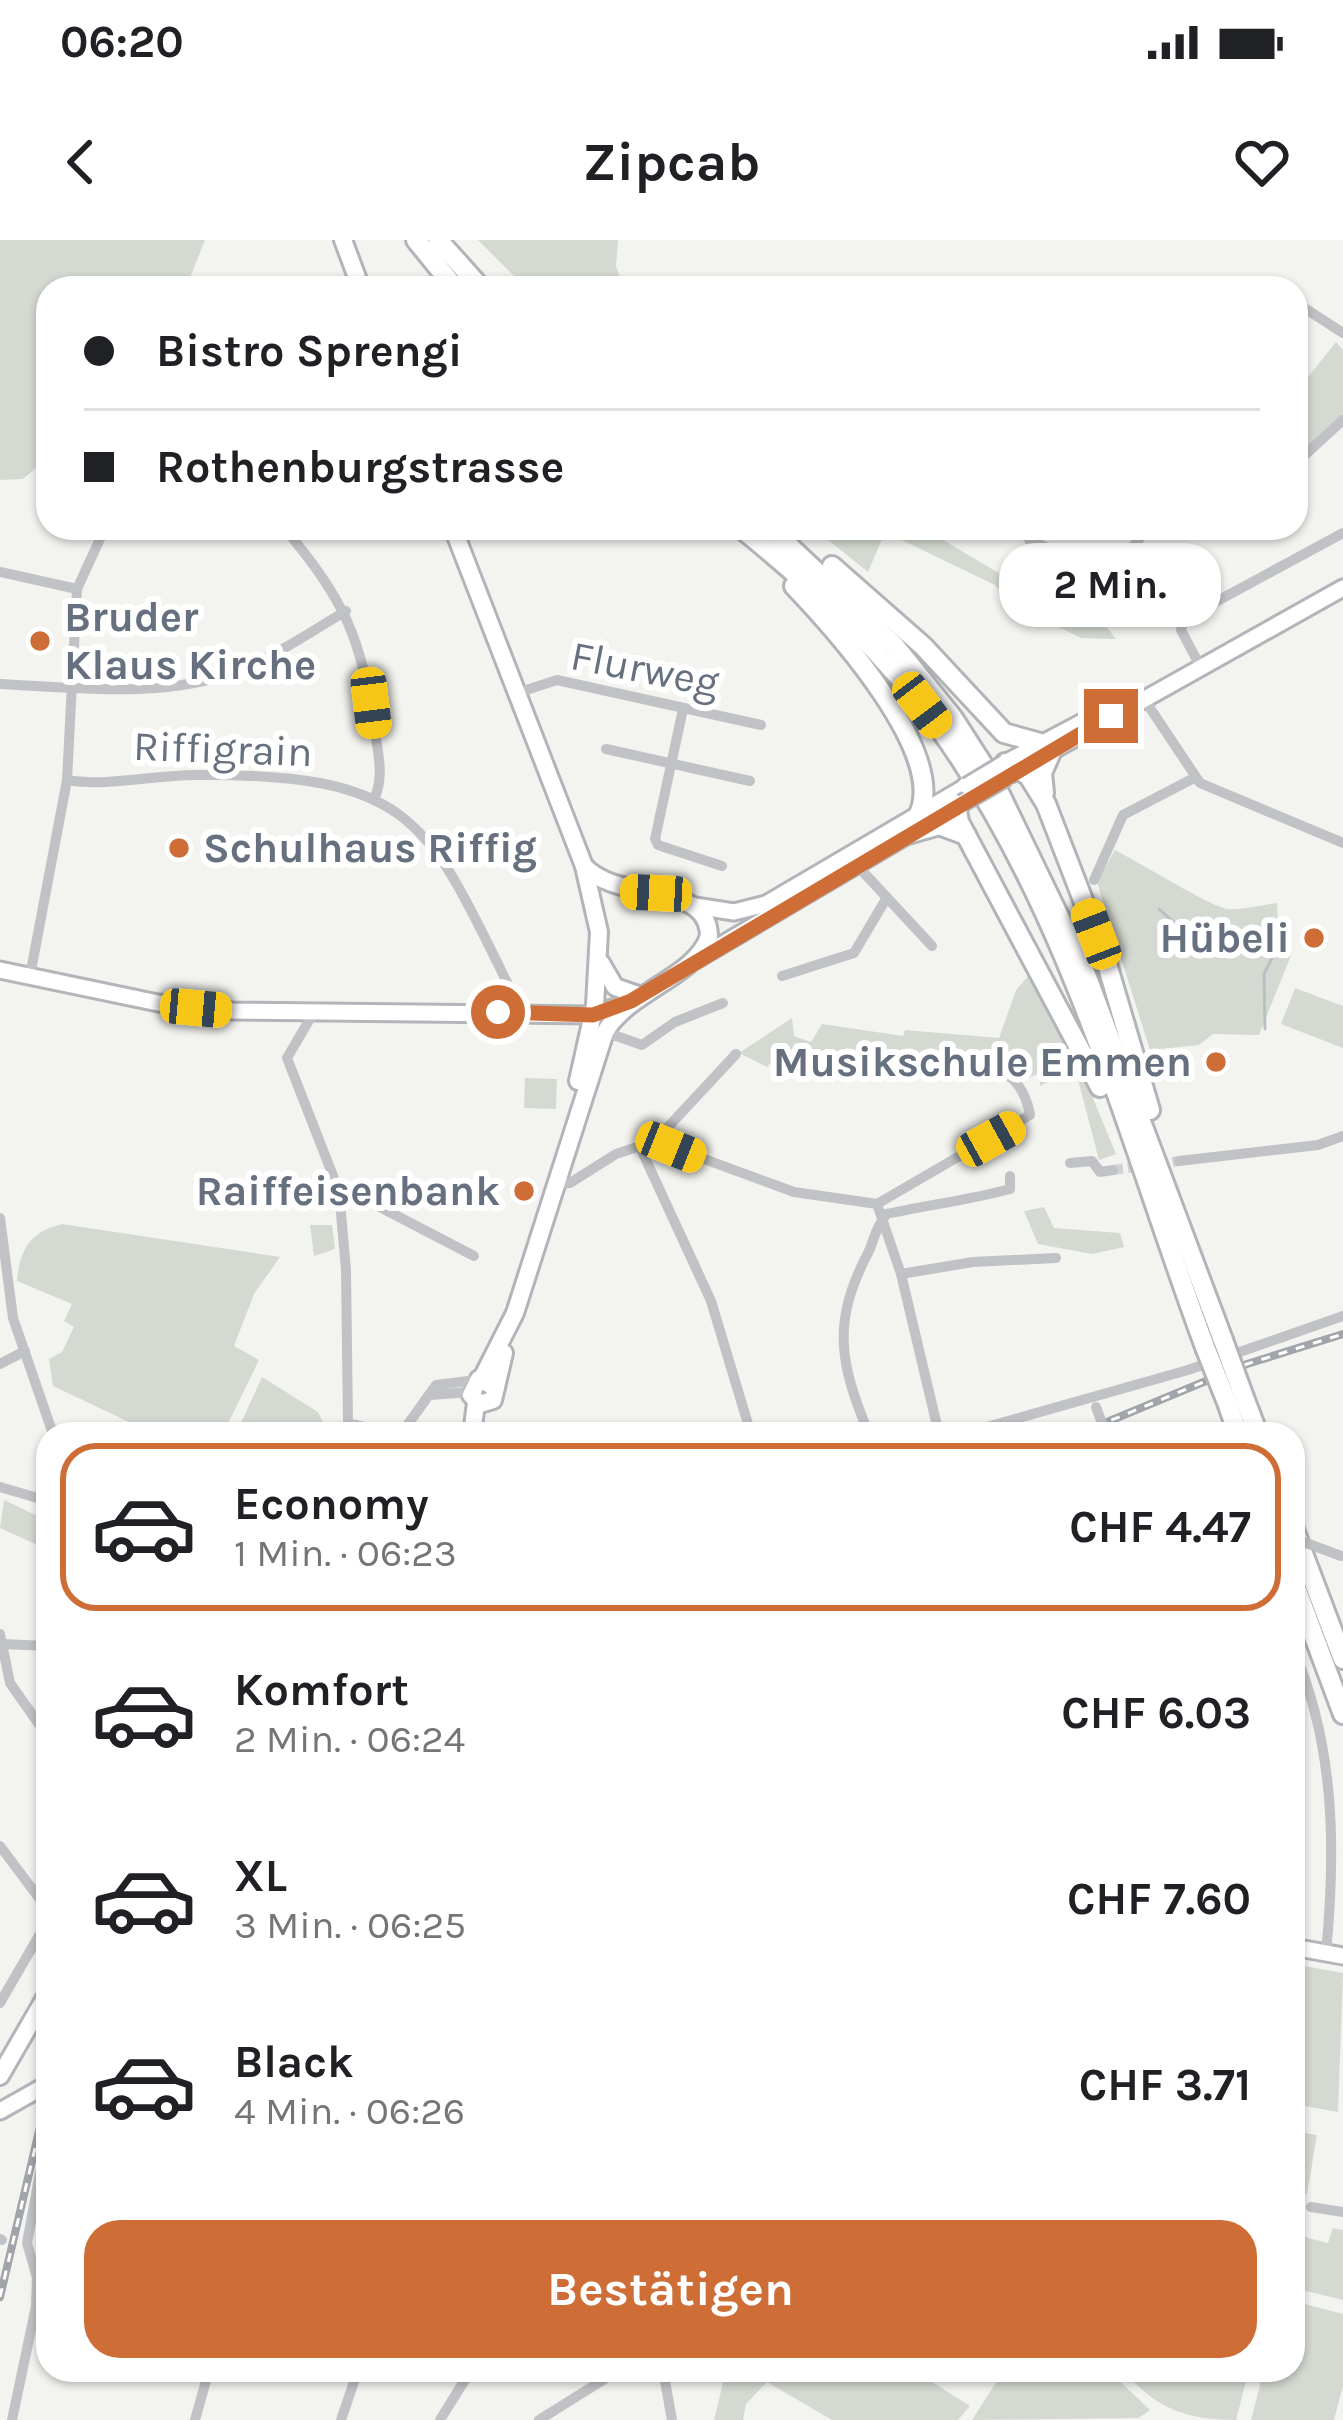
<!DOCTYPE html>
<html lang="de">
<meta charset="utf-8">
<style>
body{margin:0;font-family:Karla,sans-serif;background:#f2f2f2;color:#202124;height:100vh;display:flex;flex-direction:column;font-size:45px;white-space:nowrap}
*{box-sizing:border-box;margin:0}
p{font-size:39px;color:#757577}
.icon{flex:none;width:66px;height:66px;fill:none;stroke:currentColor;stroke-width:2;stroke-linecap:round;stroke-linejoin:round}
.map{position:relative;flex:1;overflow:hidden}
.details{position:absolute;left:36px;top:1182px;width:1269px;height:960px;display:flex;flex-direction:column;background:#fff;border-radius:36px;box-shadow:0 3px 9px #0004}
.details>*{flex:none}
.guide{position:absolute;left:36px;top:36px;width:1272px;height:264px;border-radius:36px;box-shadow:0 3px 9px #0004;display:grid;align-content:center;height:264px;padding:0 48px;background:#fff}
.end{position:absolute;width:54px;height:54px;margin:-27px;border:15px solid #ce6e36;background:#fff;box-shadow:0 0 0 6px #fff}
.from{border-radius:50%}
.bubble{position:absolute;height:84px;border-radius:36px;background:#fff;box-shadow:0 3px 9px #0004;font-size:39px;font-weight:700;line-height:84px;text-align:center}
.car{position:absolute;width:36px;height:72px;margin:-36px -18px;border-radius:15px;box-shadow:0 0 9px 3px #0007;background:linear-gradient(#f5c518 24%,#345 0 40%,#f5c518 0 76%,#345 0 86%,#f5c518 0)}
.guide b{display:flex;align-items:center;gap:42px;height:114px;font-size:45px}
.guide b+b{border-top:3px solid #e0e0e0}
.guide i{width:30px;height:30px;background:#202124}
ul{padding:21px 0 0;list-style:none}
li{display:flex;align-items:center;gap:36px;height:168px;margin:0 24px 18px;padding:0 24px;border:6px solid transparent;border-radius:36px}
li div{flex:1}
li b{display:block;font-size:45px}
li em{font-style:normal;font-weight:700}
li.selected{border-color:#ce6e36}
li>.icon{width:108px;height:108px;stroke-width:1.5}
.button{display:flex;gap:24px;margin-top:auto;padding:24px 48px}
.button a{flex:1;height:138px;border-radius:36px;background:#ce6e36;color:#fff;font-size:48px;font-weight:700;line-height:138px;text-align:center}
.status{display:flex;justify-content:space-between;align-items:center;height:84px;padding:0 60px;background:#fff;direction:ltr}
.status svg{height:33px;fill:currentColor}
header{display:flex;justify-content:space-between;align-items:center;height:156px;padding:0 48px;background:#fff;font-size:54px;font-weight:700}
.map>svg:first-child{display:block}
.green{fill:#d4dad2}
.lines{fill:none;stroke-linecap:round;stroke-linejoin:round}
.stream{stroke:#b8c0c4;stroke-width:3}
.street-tunnel{stroke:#d0d3d4;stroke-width:10;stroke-dasharray:10 5;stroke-linecap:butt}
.secondary-casing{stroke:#b2b5ba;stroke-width:21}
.primary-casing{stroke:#b1b4b8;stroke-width:22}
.highway-casing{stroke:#b2b5b8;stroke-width:24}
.street{stroke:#c0c2c5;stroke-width:10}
.secondary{stroke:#fff;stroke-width:15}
.primary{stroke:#fff;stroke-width:16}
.highway{stroke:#fff;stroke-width:18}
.rail-casing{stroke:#a1a5aa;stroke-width:8}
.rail{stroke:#fff;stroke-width:3;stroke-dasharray:9;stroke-linecap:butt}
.secondary-bridge-casing{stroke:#b2b5ba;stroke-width:21;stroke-linecap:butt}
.highway-bridge-casing{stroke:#b2b5b8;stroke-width:24;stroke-linecap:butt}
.street-bridge{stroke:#c0c2c5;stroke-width:10}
.secondary-bridge{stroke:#fff;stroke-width:15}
.highway-bridge{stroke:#fff;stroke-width:18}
.route{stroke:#ce6e36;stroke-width:15}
.poi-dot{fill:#ce6e36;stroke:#fff;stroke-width:4.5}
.labels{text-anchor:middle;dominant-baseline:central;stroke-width:12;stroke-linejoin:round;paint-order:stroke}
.poi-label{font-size:42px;font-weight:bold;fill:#66707e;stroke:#fff;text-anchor:end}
.street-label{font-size:42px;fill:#66707e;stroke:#fff}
</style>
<div class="status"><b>06:20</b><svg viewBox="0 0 49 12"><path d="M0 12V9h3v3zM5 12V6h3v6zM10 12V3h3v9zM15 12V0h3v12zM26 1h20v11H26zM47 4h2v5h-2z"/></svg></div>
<header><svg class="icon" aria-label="back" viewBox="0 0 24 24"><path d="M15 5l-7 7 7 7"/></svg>Zipcab<svg class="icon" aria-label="heart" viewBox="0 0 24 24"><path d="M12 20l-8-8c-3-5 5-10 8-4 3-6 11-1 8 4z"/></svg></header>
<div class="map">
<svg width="1343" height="2180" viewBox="0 0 1343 2180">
<rect width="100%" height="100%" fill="#f3f4f0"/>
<g class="green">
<path d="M0,0H205L186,48H48V218L23,239L0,240Z"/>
<path d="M478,0H618L616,26L624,48H526Z"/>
<path d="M1336,102L1343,110V176L1296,217V152Z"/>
<path d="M813,288H923L1071,376L1106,386L1116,399L1081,398L1015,366L995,345L885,292L868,332Z"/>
<path d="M1115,610C1137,621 1213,668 1228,669C1243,670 1262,665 1277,663L1278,683L1292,713L1259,795L1213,794L1199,805L1150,810L1097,642Z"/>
<path d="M1030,734L1081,829L1116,914L1099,920L1075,828L1040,846L1039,833L1029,838L1014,831L913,826L889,833L818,820L814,829L772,821L767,827L739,813L792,778L794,796L811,802L822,784L903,796L905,790L999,798L1016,750Z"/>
<path d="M1295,748L1343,766V808L1281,784Z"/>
<path d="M525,838L557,839L556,869L524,868Z"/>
<path d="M1044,967L1054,988L1120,993L1124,1007L1092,1014L1038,1004L1024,971Z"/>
<path d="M62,984L280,1017L254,1054L234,1106L259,1120L223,1194H154L53,1146L49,1119L62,1112L74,1087L64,1081L72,1064L17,1041C20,1009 30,992 62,984Z"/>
<path d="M310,985H332L335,1009L314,1016Z"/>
<path d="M262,1137L318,1172L329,1194H236Z"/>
<path d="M4,1260L48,1281L44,1308L0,1288Z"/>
<path d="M1293,1724L1343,1733L1338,1872L1293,1864Z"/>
<path d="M1293,1891L1317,1895L1307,1954L1293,1951Z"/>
<path d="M1333,1988L1343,1990V2060L1293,2048V1994L1328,2003Z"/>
<path d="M1293,2061L1343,2074V2146L1334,2180H1251L1264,2130H1293Z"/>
<path d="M726,2130H913L970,2166L958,2180H832L767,2142L746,2164L743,2180H714Z"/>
<path d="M1004,2130H1108L1150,2170L1139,2178L972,2180Z"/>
<path d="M1124,2130H1249L1236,2180C1189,2180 1154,2169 1124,2130Z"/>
</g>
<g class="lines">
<g class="stream">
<path d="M1159,669L1177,685L1238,693"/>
<path d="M1265,789L1264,734L1277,708L1273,690"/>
</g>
<path class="street-tunnel" d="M1113,930L1179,921"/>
<g class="secondary-casing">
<g id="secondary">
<path d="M1005,523L1111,467"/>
<path d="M1011,534L1343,348"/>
<path d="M695,666L734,672L766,664L967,546"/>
<path d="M694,721L962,563"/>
<path d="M0,730L158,763L233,771L593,775L631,761"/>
<path d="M1293,1707L1343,1716"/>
<path d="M0,1871L48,1844"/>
</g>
</g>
<g class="primary-casing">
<g id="primary">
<path d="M343,0L361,48"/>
<path d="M453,288L584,626L599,692L595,765L578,841"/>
<path d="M601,723L615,747L638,755"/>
<path d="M482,1138L515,1073L605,792C630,750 696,737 709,696C708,640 619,664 584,626"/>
<path d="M496,1148L479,1139L471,1155L480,1164L493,1160L504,1113"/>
<path d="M472,1194L476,1163"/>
<path d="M0,1836L48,1753"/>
</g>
</g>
<g class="highway-casing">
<g id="highway">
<path d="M416,0L455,48"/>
<path d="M438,0L481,48"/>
<path d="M741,288C815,348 883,411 939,488C1071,670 1128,900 1205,1107"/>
<path d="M770,288L894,405L953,478L994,542L1082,724L1223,1100"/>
<path d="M832,326L923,406L1004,493L1040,503"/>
<path d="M794,346C836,390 947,513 919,574"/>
<path d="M1005,523L1028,535L1046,564L1105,717L1150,870"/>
<path d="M967,546L956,564L959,582L1100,847"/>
<path d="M1044,553L1042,533L1052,510"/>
<path d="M908,594L939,585L966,595"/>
<path d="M1245,1160L1258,1194"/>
<path d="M1228,1165L1238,1194"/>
<path d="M1293,1287L1343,1419"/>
<path d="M1293,1340L1343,1474"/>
</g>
</g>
<g class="street">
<path d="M1306,69L1343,93"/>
<path d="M1296,223L1343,180"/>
<path d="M284,288C344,358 363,401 375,492C378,513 384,536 375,557"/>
<path d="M1029,300L1109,333L1149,288"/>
<path d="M0,332L77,349"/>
<path d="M1200,426L1181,390L1184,379L1343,293"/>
<path d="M0,444C75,448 168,459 240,430C277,415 312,391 346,371"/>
<path d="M517,453L557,440L761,485"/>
<path d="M1142,456L1200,543L1343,603"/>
<path d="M683,469L655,599L658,605L722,626"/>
<path d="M606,509L750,541"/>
<path d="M67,540C106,547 154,535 195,535C424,533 429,586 522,773"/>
<path d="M853,621L932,706"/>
<path d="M1094,640L1123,575L1194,538"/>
<path d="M30,736L67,540L77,349L105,288"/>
<path d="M782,736L854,713L886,659"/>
<path d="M314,772L287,818L339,951L346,1030L348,1183L394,1194"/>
<path d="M605,792L642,805L675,782L723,763"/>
<path d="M655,901L736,814"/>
<path d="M640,907L711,1061L751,1194"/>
<path d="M1179,921L1318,905L1343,896"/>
<path d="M1070,923L1092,921L1100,932L1113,930"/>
<path d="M554,945L570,943L616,914L655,901L794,952L877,964L901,1034L939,1194"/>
<path d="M339,951L351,952L474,1016"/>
<path d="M877,964L1030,875C1028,862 1020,841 1006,835C987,827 908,827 890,836"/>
<path d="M882,975C927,965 965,961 1010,949V936"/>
<path d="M0,978L13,1078L53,1194"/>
<path d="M901,1034L973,1022L1056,1018"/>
<path d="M0,1124L25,1111"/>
<path d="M430,1155L470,1152"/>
<path d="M401,1194L436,1145L476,1140"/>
<path d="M869,1194C839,1122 832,1082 868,1013C874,1001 875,989 884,978"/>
<path d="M962,1194L1188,1130L1343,1076"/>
<path d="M0,1247L48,1261"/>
<path d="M0,1394L10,1443L48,1497"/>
<path d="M3,1404L48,1406"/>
<path d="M1293,1408C1335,1505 1336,1609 1326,1713"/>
<path d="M0,1606L48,1670"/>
<path d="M0,1763L48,1680"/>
<path d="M1311,1967L1343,1972"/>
<path d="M0,1999L2,2000"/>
<path d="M663,2130L672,2180"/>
<path d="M12,2180L36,2066L37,2038L27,2003L48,1890"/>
<path d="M195,2180L209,2130"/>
<path d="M341,2180L358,2130"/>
<path d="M440,2180L471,2130"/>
<path d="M539,2180L619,2130"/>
</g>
<use href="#secondary" class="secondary"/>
<use href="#primary" class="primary"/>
<use href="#highway" class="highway"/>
<g class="rail-casing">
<g id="rail">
<path d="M1078,1194L1247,1124L1343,1094"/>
<path d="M0,2057L48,1853"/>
</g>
</g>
<use href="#rail" class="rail"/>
<g class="secondary-bridge-casing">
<g id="secondary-bridge">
<path d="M967,546L1005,523"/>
<path d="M962,563L1007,537"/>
</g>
</g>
<g class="highway-bridge-casing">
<g id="highway-bridge">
<path d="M1223,1100L1245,1160"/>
<path d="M1205,1107L1228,1165"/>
</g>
</g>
<g class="street-bridge">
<path d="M1096,1167L1106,1194"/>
<path d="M1293,1298L1341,1316"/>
</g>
<use href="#secondary-bridge" class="secondary-bridge"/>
<use href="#highway-bridge" class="highway-bridge"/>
</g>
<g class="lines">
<path class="route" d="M498,772L593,775L631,761L1111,476"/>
</g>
<g class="poi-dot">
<circle cx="40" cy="401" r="12"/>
<circle cx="179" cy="608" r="12"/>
<circle cx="1314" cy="698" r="12"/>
<circle cx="1216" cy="822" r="12"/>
<circle cx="524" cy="951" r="12"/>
</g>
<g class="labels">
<g class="poi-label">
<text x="64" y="377" text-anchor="start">Bruder<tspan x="64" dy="48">Klaus Kirche</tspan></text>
<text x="203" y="608" text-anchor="start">Schulhaus Riffig</text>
<text x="1290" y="698">Hübeli</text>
<text x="1192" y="822">Musikschule Emmen</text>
<text x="500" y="951">Raiffeisenbank</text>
</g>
<g class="street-label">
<text transform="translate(645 429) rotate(11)">Flurweg</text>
<text transform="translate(223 509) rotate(2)">Riffigrain</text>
</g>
</g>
</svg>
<i class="end from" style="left:498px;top:772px"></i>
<i class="end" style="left:1111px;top:476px"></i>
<div class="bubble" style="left:999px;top:303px;width:222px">2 Min.</div>
<i class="car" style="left:371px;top:463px;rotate:173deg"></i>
<i class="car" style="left:922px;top:465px;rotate:143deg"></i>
<i class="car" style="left:656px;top:653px;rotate:273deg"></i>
<i class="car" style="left:1096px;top:694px;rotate:339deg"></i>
<i class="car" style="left:196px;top:768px;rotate:95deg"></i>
<i class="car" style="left:991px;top:899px;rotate:61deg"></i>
<i class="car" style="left:671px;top:907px;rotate:112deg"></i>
<div class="guide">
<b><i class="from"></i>Bistro Sprengi</b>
<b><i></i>Rothenburgstrasse</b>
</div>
<section class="details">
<ul>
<li class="selected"><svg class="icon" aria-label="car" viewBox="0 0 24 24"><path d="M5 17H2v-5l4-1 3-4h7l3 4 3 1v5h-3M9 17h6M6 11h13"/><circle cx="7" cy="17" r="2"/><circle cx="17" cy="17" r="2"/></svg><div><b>Economy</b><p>1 Min. · 06:23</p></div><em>CHF 4.47</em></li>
<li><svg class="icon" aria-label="car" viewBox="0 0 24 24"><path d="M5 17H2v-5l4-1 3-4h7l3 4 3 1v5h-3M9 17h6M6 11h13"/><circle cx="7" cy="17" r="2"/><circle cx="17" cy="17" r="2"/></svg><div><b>Komfort</b><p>2 Min. · 06:24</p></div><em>CHF 6.03</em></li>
<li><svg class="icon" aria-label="car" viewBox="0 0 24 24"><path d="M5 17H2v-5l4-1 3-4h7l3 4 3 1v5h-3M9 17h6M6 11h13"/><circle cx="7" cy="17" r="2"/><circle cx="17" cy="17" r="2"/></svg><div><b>XL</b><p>3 Min. · 06:25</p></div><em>CHF 7.60</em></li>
<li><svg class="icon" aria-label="car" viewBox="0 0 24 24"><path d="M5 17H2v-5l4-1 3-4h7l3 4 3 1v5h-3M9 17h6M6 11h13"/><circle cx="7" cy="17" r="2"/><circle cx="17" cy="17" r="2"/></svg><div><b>Black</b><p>4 Min. · 06:26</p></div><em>CHF 3.71</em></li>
</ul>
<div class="button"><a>Bestätigen</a></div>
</section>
</div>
